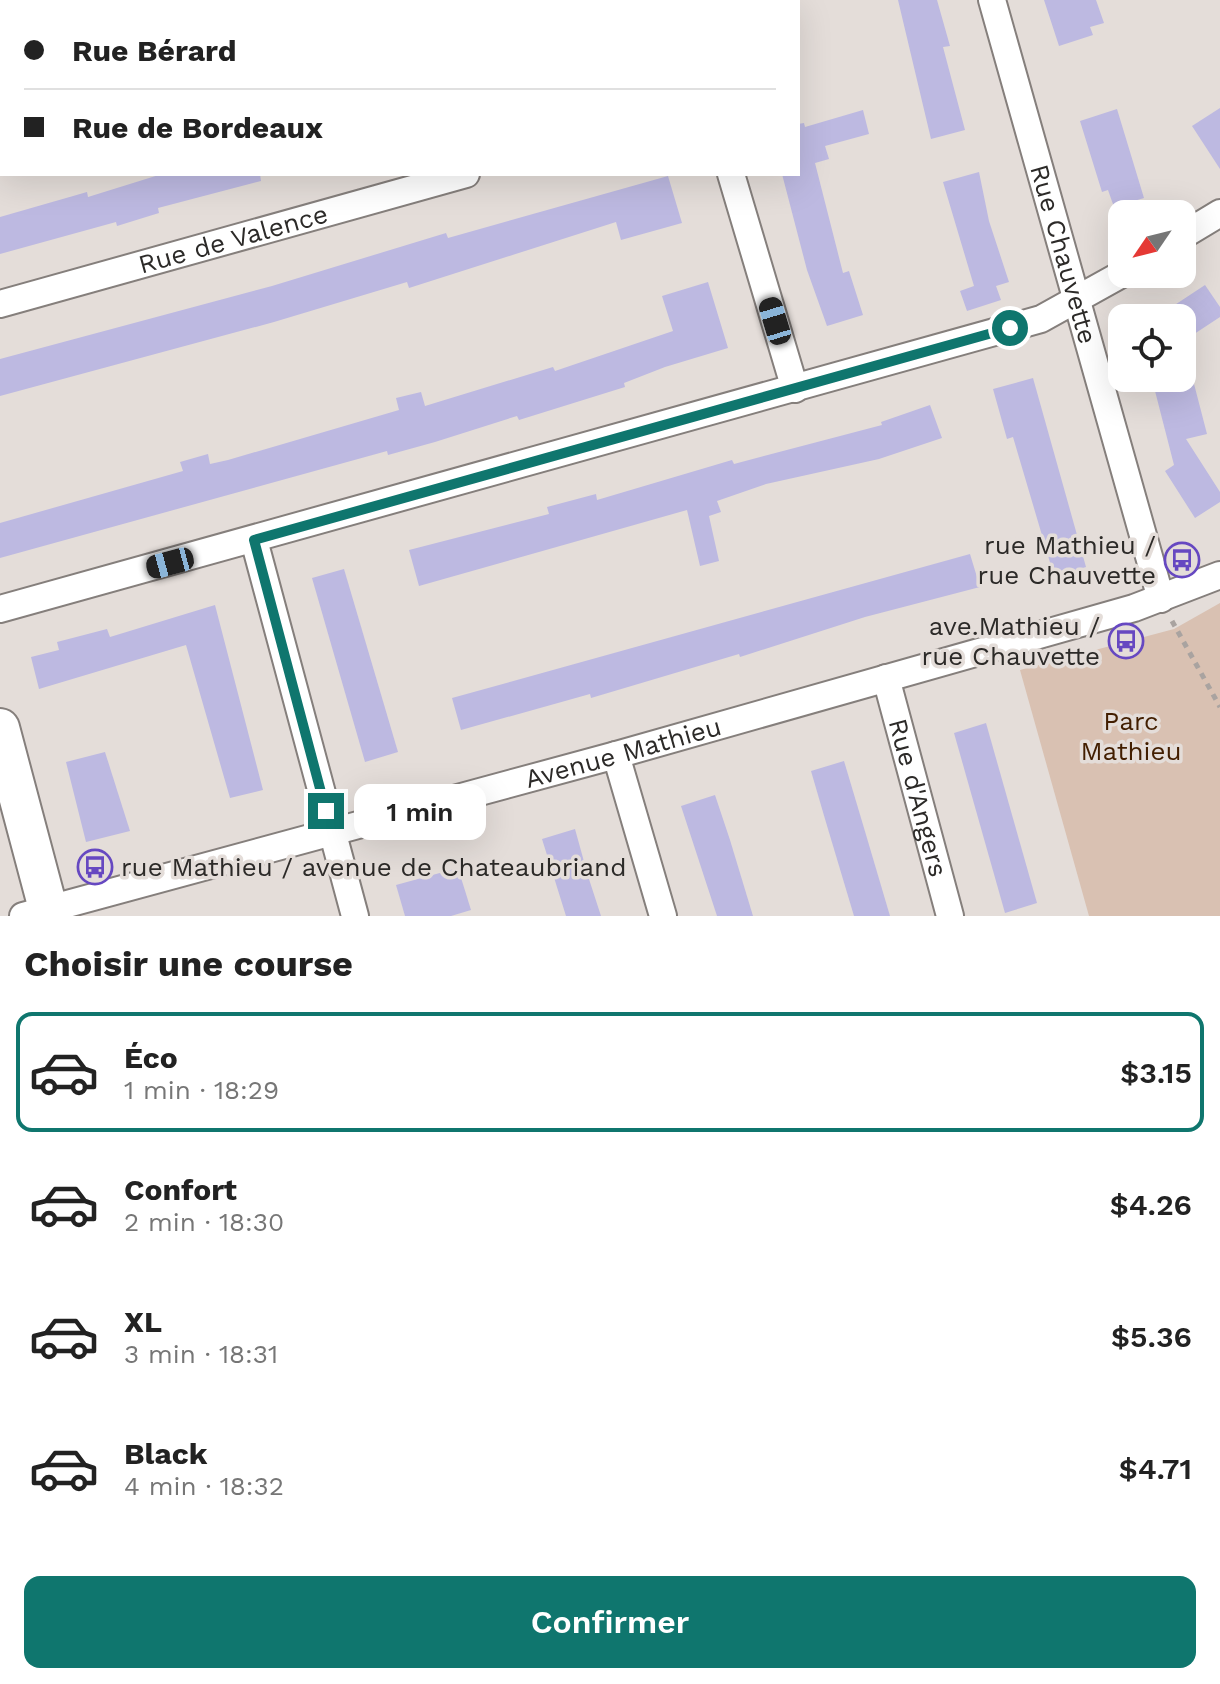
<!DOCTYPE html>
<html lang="fr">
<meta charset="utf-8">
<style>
body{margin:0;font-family:"Work Sans",sans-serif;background:#f2f2f2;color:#222;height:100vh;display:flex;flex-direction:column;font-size:30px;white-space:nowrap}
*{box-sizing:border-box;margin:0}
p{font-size:26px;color:#767676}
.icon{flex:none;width:44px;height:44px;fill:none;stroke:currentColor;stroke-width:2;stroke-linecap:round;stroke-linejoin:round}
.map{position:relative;height:916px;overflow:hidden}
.side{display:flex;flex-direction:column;background:#fff;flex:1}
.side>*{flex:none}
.banner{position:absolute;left:0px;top:0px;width:800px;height:176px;box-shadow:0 8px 32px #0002;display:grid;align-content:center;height:176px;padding:0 24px;background:#fff}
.needle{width:52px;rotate:235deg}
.tools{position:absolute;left:1108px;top:200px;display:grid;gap:16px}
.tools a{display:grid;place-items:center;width:88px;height:88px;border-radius:16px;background:#fff;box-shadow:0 8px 32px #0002;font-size:40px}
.end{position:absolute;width:36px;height:36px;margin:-18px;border:10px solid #0f766e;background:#fff;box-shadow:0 0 0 4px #fff}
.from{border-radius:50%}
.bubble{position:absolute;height:56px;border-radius:16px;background:#fff;box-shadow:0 8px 32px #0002;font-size:26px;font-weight:600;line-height:56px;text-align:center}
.car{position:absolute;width:24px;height:48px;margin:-24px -12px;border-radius:10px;box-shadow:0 0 6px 2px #0007;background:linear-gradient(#222 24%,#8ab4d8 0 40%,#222 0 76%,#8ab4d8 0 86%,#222 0)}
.banner b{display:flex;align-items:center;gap:28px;height:76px;font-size:30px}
.banner b+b{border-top:2px solid #e0e0e0}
.banner i{width:20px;height:20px;background:#222}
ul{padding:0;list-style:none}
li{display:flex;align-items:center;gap:24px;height:120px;margin:0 16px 12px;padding:0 8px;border:4px solid transparent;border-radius:16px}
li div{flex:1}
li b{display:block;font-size:30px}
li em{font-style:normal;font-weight:600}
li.active{border-color:#0f766e}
li>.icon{width:72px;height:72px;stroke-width:1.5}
h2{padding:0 24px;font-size:36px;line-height:96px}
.cta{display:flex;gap:16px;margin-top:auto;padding:16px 24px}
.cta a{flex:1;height:92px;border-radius:16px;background:#0f766e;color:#fff;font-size:32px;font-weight:600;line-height:92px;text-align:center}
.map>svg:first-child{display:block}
.green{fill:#d9c1b2}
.building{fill:#bdb9e1}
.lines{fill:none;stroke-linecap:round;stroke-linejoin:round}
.street-casing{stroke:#857f7c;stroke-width:30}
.secondary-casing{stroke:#857f7c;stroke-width:42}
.path{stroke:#a9a3a0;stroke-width:5;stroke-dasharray:6 6;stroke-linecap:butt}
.street{stroke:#fff;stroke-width:26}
.secondary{stroke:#fff;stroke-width:38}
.route{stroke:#0f766e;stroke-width:10}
.labels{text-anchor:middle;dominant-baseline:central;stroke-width:7;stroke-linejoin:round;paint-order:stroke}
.street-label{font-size:26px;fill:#2c2a28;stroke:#e4ddd9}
.poi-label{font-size:26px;fill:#2c2a28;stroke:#e4ddd9;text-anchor:end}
.park-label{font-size:26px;fill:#421e00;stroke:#e4ddd9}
</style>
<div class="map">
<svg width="1220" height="916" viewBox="0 0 1220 916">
<rect width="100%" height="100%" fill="#e4ddd9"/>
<path class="green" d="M1220,603V916H1089L1020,670L1174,629Z"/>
<g class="building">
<path d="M898,0H937L950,46L943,47L965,130L931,139Z"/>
<path d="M1044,0H1096L1104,23L1090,27L1093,35L1059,46Z"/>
<path d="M1220,108V169L1192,126Z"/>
<path d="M1117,109L1144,198L1114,207L1108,190L1102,192L1080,121Z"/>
<path d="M863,110L869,134L825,146L829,159L815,163L843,273L849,271L863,315L827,326L807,270L782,174H798V124L804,123L805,127Z"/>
<path d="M979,172L989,221L1009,282L996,286L1001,300L967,311L960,291L974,286L943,182Z"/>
<path d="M162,174H260L261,181L158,208L159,213L117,226L116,222L0,254V217L87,192L88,197Z"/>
<path d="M668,176L682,223L621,240L616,222L409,288L407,282L274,322L0,396V359L272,286L446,233L448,238Z"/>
<path d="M708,282L728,348L665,367L624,383L625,387L519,420L517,416L435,442L388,455L387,451L0,558V523L183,471L180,462L208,454L210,464L228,460L399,410L396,398L421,392L425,406L553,367L555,371L673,331L662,296Z"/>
<path d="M1205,285L1220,307V317L1182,342V318H1155Z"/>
<path d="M1033,378L1086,567L1054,576L1013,437L1007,439L993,389Z"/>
<path d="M1193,380L1207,434L1186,439L1220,492V502L1195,518L1165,471L1174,465L1155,391Z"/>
<path d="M930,405L942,438L879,459L766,484L717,501L721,512L709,516L719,561L700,566L687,510L419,586L409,550L549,514L547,507L596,494L597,500L732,460L734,464L882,425L881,422Z"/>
<path d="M970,554L980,587L865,617L740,657L739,654L591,698L590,694L461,730L452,698Z"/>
<path d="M344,569L398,752L365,762L312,578Z"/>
<path d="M215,605L263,790L230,798L186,645L39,689L31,657L59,650L57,642L107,629L110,637Z"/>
<path d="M986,723L1037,903L1005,913L954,733Z"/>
<path d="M105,752L130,831L86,842L66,762Z"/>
<path d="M844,761L864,828L890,916H854L825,819L811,771Z"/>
<path d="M715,795L730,840L753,916H717L681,806Z"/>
<path d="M575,829L588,876L601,916H566L542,839Z"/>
<path d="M458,868L471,910L451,916H405L396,885Z"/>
</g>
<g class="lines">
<g class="street-casing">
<g id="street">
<path d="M682,0L683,2"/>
<path id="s1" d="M992,0L1161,599"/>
<path d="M731,174L795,389"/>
<path d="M1182,236L1220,213"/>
<path id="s2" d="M0,304L466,174"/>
<path d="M254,540L355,916"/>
<path d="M0,609L1041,319L1122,274"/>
<path id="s3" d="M886,678L950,916"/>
<path d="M616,755L663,916"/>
<path id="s4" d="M23,916L616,755L1134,608L1220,575"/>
</g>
</g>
<g class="secondary-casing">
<path id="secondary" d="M0,728L50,916"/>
</g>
<path class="path" d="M1172,621L1220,707"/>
<use href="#street" class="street"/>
<use href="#secondary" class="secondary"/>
</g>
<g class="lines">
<path class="route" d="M326,811L254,540L1010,328"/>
</g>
<defs>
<g id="bus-ring" transform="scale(1.8)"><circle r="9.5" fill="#e4ddd9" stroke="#6648c1" stroke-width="1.5"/><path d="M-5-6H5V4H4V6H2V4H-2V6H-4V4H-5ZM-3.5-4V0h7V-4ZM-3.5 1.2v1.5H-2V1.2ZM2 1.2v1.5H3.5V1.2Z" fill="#6648c1"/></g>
</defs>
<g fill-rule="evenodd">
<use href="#bus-ring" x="1182" y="560"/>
<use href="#bus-ring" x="1126" y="641"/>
<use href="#bus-ring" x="95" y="867"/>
</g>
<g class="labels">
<g class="street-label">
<text stroke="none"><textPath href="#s2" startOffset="242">Rue de Valence</textPath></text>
<text stroke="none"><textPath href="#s1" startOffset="264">Rue Chauvette</textPath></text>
<text stroke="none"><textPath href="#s4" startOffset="622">Avenue Mathieu</textPath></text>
<text stroke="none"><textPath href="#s3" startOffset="124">Rue d'Angers</textPath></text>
</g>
<g class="poi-label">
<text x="1156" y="545">rue Mathieu /<tspan x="1156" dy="30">rue Chauvette</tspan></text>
<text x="1100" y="626">ave.Mathieu /<tspan x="1100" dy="30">rue Chauvette</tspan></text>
<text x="121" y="867" text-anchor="start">rue Mathieu / avenue de Chateaubriand</text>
</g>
<g class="park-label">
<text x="1131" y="721">Parc<tspan x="1131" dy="30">Mathieu</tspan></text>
</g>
</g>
</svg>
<div class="tools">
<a><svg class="needle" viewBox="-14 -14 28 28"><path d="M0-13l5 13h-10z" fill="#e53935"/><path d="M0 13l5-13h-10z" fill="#767676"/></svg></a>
<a><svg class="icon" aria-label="locate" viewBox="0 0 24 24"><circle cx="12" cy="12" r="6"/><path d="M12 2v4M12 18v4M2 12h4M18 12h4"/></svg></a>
</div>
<i class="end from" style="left:1010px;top:328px"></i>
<i class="end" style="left:326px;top:811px"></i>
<div class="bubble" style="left:354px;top:784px;width:132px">1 min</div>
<i class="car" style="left:775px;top:321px;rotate:343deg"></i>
<i class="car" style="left:170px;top:563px;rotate:255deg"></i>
<div class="banner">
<b><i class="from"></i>Rue Bérard</b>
<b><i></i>Rue de Bordeaux</b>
</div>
</div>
<section class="side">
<h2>Choisir une course</h2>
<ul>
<li class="active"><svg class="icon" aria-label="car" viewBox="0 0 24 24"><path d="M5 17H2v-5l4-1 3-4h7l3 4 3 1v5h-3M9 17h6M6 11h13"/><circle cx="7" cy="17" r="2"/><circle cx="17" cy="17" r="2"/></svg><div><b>Éco</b><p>1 min · 18:29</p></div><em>$3.15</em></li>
<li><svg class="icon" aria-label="car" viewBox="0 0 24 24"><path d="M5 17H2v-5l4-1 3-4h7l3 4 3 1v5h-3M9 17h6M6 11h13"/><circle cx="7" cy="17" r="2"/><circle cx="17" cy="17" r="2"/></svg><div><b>Confort</b><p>2 min · 18:30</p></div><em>$4.26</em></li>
<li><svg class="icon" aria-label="car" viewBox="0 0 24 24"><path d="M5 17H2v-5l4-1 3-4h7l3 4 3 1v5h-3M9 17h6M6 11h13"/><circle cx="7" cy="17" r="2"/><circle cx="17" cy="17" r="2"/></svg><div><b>XL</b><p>3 min · 18:31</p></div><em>$5.36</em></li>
<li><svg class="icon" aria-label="car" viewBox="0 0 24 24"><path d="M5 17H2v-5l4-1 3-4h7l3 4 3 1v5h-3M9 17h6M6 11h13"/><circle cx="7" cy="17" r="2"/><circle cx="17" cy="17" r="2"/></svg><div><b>Black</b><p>4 min · 18:32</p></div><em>$4.71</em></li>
</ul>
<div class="cta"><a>Confirmer</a></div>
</section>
